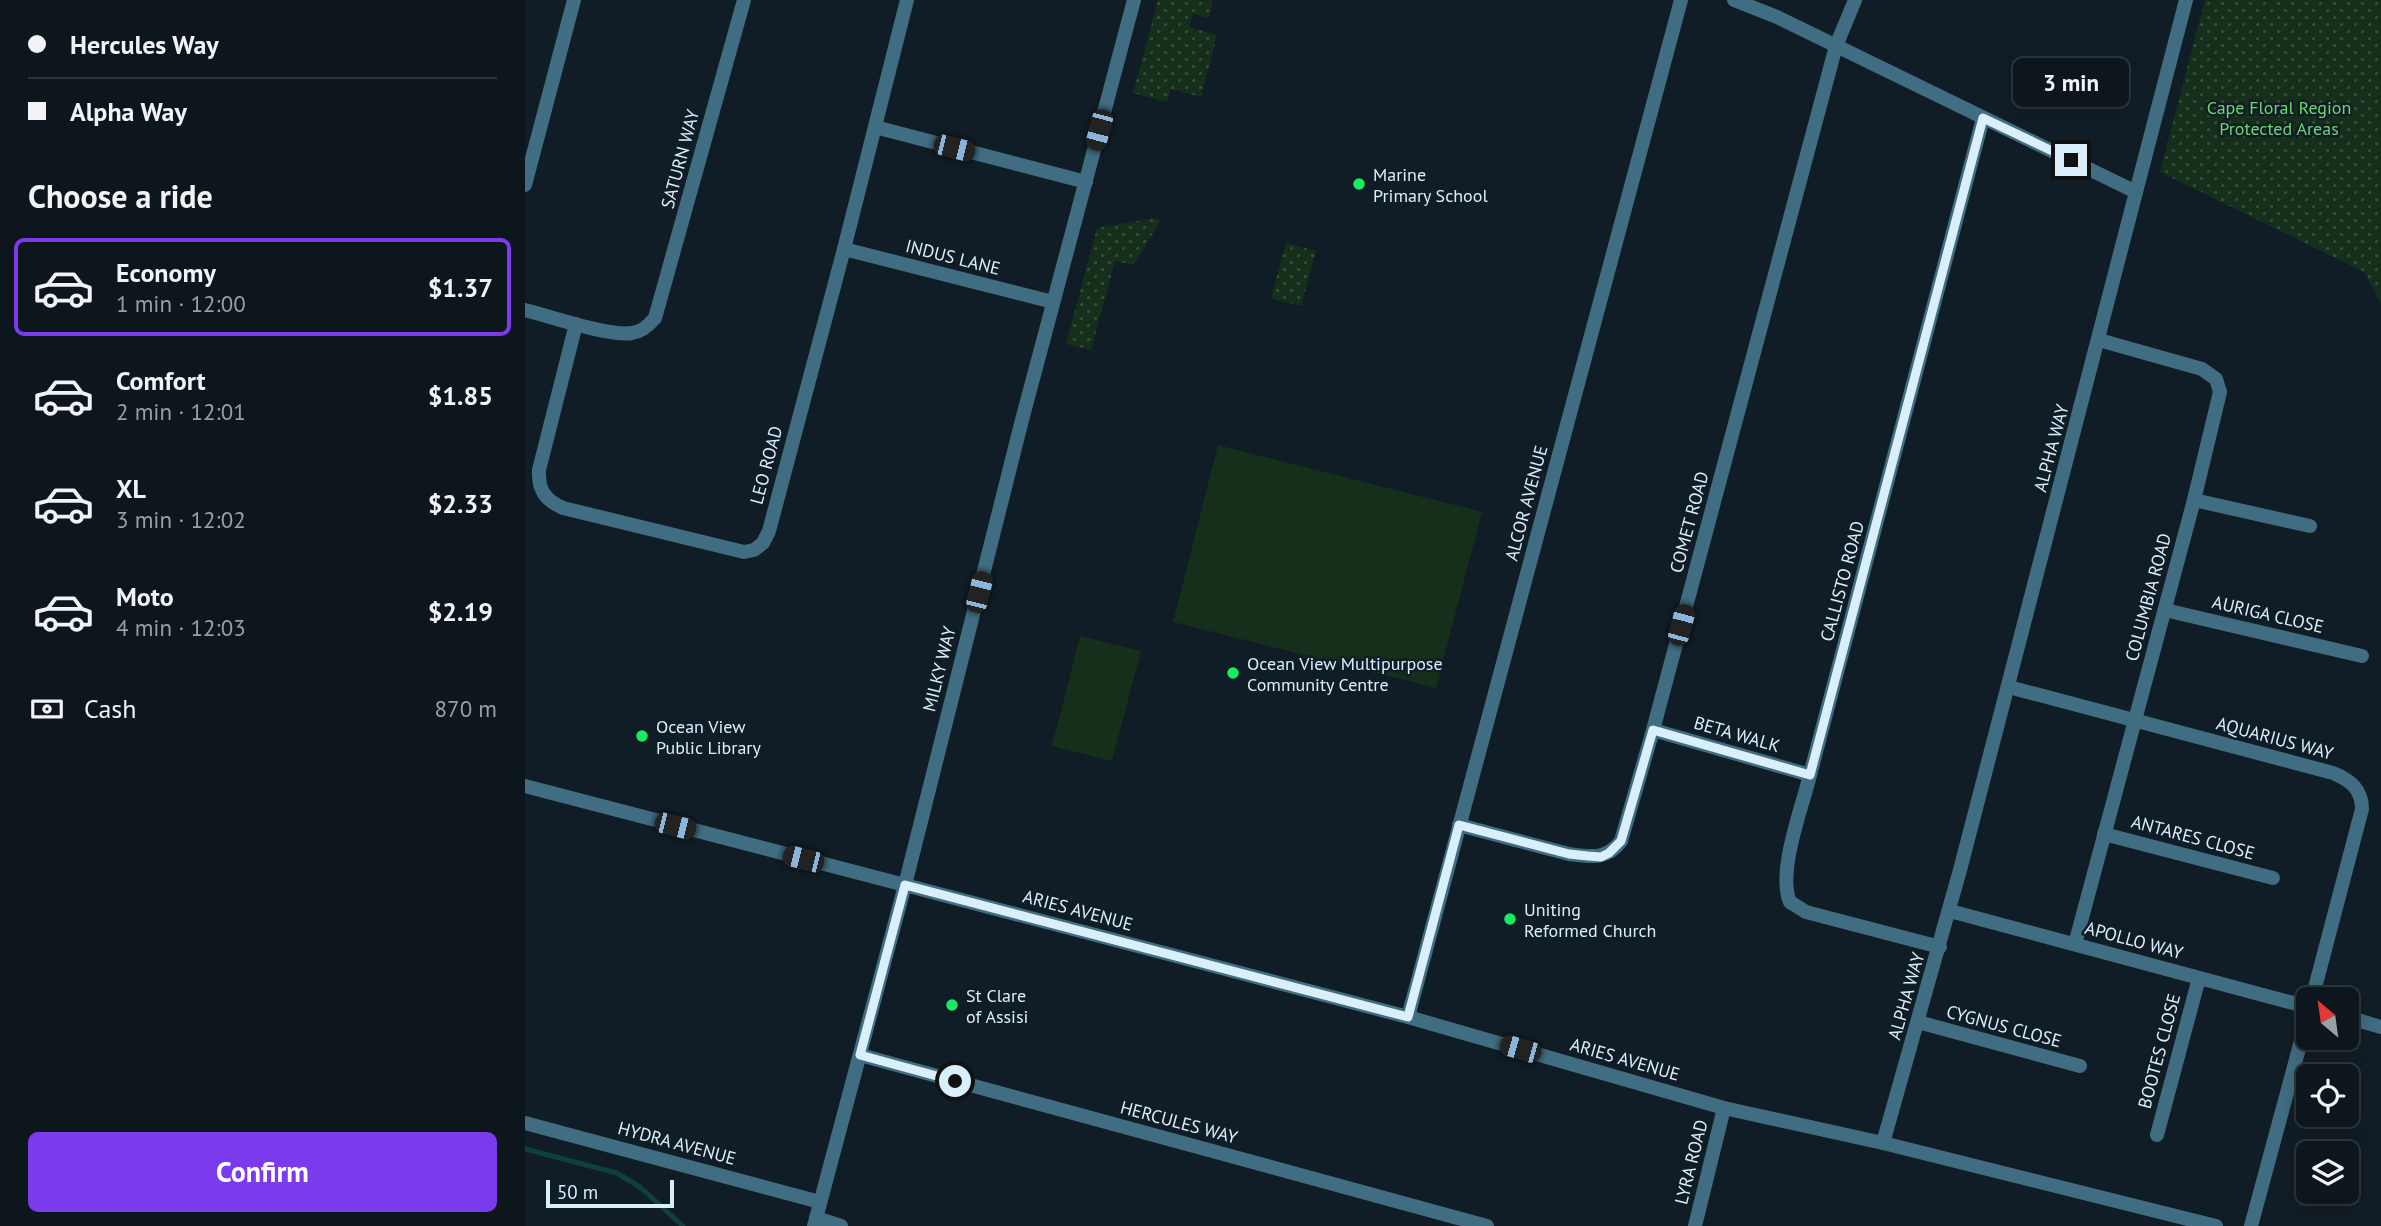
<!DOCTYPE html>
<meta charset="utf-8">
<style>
body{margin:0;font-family:"PT Sans",sans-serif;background:#161f25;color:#f1f3f6;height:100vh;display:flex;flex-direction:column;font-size:26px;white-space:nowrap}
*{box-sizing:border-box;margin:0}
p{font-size:23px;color:#9a9fa3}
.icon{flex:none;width:38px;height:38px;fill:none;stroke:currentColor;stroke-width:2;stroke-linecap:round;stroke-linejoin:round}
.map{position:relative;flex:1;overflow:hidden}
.side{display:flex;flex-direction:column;background:#0d161c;width:525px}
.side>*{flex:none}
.hud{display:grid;align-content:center;height:154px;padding:0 28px;background:#0d161c}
.needle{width:46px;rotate:331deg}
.tools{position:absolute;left:1771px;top:987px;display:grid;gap:14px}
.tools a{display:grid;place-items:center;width:63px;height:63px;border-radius:10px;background:#0d161c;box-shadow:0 4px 18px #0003,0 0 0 2px #2d353b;font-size:35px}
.scale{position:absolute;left:21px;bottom:18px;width:128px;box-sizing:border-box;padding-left:7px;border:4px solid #d9effc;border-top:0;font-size:19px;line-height:24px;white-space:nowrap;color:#d9effc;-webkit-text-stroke:5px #111d26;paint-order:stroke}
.end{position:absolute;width:32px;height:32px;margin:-16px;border:9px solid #d9effc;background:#111;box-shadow:0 0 0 4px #111}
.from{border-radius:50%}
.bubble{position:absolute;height:49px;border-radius:10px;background:#0d161c;box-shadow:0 4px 18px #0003,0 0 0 2px #2d353b;font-size:23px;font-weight:600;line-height:49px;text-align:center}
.car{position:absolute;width:21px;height:42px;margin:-21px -10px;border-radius:9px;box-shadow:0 0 5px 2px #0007;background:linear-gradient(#222 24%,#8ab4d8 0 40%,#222 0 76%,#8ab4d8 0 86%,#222 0)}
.hud b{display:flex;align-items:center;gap:24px;height:66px;font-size:26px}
.hud b+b{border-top:2px solid #2d353b}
.hud i{width:18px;height:18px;background:#f1f3f6}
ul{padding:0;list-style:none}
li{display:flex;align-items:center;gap:21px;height:98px;margin:0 14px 10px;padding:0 14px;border:4px solid transparent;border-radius:10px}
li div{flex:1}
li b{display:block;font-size:26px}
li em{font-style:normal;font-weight:600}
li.active{border-color:#7c3aed}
li>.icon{width:63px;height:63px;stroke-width:1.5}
h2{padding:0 28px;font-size:32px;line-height:84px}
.pay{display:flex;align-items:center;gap:18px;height:77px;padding:0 28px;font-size:26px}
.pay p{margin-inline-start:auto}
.action{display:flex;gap:14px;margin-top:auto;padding:14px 28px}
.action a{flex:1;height:80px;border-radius:10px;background:#7c3aed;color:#fff;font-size:28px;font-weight:600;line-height:80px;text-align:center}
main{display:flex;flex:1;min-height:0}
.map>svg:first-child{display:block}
.grass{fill:#152f1b}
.park{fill:url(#park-dots)}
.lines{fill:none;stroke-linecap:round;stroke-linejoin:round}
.stream{stroke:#0f413c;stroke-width:5}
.minor{stroke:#406d81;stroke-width:14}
.tertiary{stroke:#406d81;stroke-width:14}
.route{stroke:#d9effc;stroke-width:9}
.poi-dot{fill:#14ed63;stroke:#111d26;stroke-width:2.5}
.labels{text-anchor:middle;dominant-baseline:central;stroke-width:5;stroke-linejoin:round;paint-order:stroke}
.park-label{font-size:18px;fill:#6ad76b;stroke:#111d26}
.street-label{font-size:18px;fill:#d9effc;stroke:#111d26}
.poi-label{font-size:18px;fill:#d9effc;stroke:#111d26;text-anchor:start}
</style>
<main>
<section class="side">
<div class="hud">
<b><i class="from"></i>Hercules Way</b>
<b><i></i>Alpha Way</b>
</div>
<h2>Choose a ride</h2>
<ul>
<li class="active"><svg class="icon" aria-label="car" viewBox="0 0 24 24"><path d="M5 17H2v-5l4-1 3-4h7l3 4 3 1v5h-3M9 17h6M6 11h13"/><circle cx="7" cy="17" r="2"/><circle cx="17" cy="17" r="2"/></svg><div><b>Economy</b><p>1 min · 12:00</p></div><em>$1.37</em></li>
<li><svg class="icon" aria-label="car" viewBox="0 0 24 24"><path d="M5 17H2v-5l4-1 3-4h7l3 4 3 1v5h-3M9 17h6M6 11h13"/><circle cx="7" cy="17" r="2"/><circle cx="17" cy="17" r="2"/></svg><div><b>Comfort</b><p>2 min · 12:01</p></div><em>$1.85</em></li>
<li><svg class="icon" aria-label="car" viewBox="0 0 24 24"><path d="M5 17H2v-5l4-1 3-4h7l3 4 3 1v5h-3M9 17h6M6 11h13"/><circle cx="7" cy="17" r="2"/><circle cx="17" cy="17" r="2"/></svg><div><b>XL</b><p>3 min · 12:02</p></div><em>$2.33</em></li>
<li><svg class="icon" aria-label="car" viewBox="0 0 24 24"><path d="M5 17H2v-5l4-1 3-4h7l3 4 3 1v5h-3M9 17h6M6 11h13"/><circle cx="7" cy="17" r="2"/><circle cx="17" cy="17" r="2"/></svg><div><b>Moto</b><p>4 min · 12:03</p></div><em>$2.19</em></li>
</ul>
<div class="pay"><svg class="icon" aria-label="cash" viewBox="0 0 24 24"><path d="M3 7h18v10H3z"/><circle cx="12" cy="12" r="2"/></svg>Cash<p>870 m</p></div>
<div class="action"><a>Confirm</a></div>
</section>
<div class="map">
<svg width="1856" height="1226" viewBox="0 0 1856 1226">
<defs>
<pattern id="park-dots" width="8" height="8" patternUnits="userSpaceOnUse" patternTransform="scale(1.75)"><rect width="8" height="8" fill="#152f1b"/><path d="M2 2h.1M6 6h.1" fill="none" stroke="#364d3d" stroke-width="1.8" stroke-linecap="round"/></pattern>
</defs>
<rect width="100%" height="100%" fill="#111d26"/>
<g class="grass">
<path d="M693,445L957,512L911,688L648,622Z"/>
<path d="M555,636L616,651L587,761L527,746Z"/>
</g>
<g class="park">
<path d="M633,0H688L684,18L668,14L664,27L692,35L676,97L646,89L642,102L608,93Z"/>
<path d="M1680,0H1856V303L1839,272L1635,172Z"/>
<path d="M630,218L635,221L609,265L590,261L566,350L541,344L572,228Z"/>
<path d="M761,243L791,251L776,306L748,299L747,294Z"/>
</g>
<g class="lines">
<path class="stream" d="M0,1149L92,1173L115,1187L158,1226"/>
<g class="minor">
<path d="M350,127L561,182"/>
<path d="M0,185L49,0"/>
<path d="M1611,192L1661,0"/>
<path d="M319,249L528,302"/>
<path d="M0,310C24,316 85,337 107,333C117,332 124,325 130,318L219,0"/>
<path d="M51,324L14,470C13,490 20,500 38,508L219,552L229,550L238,543L244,531L319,249L382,0"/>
<path d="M1669,500L1785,526"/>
<path d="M1640,610L1837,656"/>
<path d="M1484,687L1808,773C1825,780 1837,789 1837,809L1787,999"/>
<path d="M1128,730L1285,775"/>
<path d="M0,786L380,885"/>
<path d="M934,825L1044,854C1066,857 1082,860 1096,841L1128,730L1311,46L1330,0"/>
<path d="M1579,834L1748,878"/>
<path d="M1425,911L1783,1007"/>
<path d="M1550,944L1669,500L1695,392L1691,379L1677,369L1574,340"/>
<path d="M1415,947L1281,912L1265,902C1252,872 1277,808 1285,775L1458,118"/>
<path d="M883,1017L1156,0"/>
<path d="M1822,1017L1856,1027"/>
<path d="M1393,1022L1555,1066"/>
<path d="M335,1055L962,1226"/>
<path d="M1632,1135L1674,978"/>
<path d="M1358,1143L1691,1226"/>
<path d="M291,1218L316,1226"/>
<path d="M1726,1226L1783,1015"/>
</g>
<g class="tertiary">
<path d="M380,885L883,1017L1199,1108L1358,1143L1435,870L1611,192L1252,17L1209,0"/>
<path d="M0,1123L295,1202"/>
<path d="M289,1226L380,885L497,420L609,0"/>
<path d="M1170,1226L1199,1108"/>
</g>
</g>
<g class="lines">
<path class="route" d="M430,1081L335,1055L380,885L883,1017L934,825L1044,854L1063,856L1076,857L1084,853L1096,841L1128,730L1285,775L1458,118L1546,160"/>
</g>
<g class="poi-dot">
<circle cx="834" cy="184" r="7"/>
<circle cx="708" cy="673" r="7"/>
<circle cx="117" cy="736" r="7"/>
<circle cx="985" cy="919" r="7"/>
<circle cx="427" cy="1005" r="7"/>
</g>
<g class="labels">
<g class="park-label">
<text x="1754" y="107">Cape Floral Region<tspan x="1754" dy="21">Protected Areas</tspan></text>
</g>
<g class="street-label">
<text transform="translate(155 159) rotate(-75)">SATURN WAY</text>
<text transform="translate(428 257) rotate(14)">INDUS LANE</text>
<text transform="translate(1526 448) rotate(-75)">ALPHA WAY</text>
<text transform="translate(241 465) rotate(-75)">LEO ROAD</text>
<text transform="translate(1001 503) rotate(-75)">ALCOR AVENUE</text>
<text transform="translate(1164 522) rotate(-75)">COMET ROAD</text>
<text transform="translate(1317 581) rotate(-75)">CALLISTO ROAD</text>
<text transform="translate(1623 597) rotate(-75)">COLUMBIA ROAD</text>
<text transform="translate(1743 614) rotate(13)">AURIGA CLOSE</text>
<text transform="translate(414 669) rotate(-76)">MILKY WAY</text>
<text transform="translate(1212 734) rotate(16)">BETA WALK</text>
<text transform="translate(1750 738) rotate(15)">AQUARIUS WAY</text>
<text transform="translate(1668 837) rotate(15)">ANTARES CLOSE</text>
<text transform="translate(553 910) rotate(15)">ARIES AVENUE</text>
<text transform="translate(1609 940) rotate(15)">APOLLO WAY</text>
<text transform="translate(1381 996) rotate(-74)">ALPHA WAY</text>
<text transform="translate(1479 1026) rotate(15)">CYGNUS CLOSE</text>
<text transform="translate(1634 1051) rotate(-75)">BOOTES CLOSE</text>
<text transform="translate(1100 1059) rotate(16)">ARIES AVENUE</text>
<text transform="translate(654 1122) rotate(15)">HERCULES WAY</text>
<text transform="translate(152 1143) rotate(15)">HYDRA AVENUE</text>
<text transform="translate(1166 1162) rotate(-76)">LYRA ROAD</text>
</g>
<g class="poi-label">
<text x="848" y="174">Marine<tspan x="848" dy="21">Primary School</tspan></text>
<text x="722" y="663">Ocean View Multipurpose<tspan x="722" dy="21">Community Centre</tspan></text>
<text x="131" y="726">Ocean View<tspan x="131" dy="21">Public Library</tspan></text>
<text x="999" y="909">Uniting<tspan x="999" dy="21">Reformed Church</tspan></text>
<text x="441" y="995">St Clare<tspan x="441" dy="21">of Assisi</tspan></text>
</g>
</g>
</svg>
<div class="tools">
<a><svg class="needle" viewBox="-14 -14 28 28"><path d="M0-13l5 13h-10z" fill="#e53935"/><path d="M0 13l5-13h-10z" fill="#9a9fa3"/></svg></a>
<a><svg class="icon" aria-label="locate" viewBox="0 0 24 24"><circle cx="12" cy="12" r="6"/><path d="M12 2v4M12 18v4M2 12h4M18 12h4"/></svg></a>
<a><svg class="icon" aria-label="layers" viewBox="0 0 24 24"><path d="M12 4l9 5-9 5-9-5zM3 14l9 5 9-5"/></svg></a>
</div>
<div class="scale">50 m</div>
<i class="end from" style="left:430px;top:1081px"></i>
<i class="end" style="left:1546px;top:160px"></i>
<div class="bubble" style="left:1488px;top:58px;width:116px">3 min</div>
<i class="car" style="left:574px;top:130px;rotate:195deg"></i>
<i class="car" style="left:429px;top:148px;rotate:104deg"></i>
<i class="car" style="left:454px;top:592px;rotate:14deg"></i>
<i class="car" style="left:1156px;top:625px;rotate:15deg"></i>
<i class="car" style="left:150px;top:826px;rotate:104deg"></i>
<i class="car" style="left:278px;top:859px;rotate:284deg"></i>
<i class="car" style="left:995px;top:1049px;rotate:286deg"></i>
</div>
</main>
